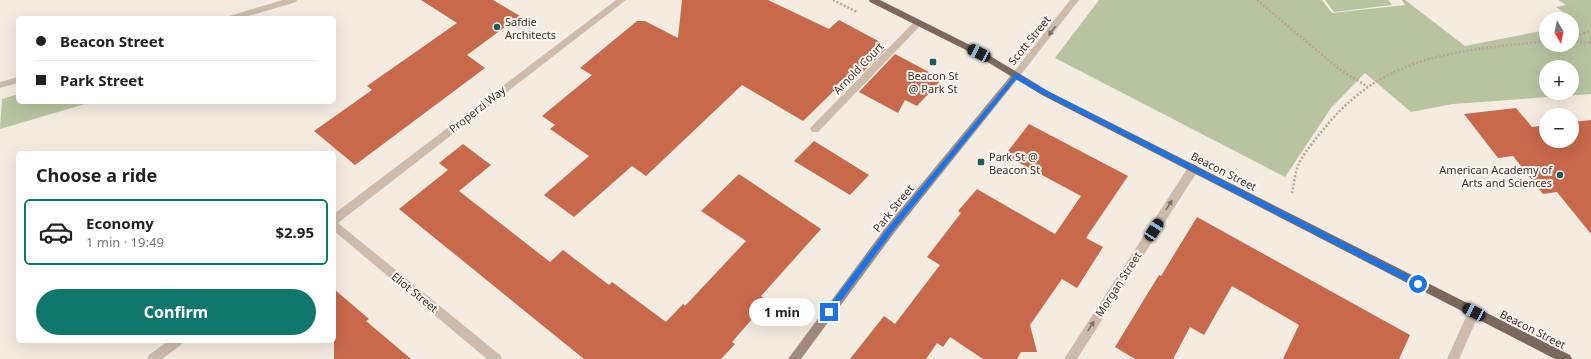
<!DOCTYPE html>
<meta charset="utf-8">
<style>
body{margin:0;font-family:"Noto Sans",sans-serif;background:#f2f2f2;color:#222;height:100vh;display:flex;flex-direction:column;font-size:15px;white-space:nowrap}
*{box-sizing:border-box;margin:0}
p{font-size:13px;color:#767676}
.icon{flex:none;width:22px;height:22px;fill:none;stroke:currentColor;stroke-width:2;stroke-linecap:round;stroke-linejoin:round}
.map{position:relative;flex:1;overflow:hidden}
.side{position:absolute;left:16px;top:151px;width:320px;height:192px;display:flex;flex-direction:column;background:#fff;border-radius:6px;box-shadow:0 4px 16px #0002}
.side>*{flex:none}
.guide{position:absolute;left:16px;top:16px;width:320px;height:88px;border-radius:6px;box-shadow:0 4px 16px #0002;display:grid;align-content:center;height:88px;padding:0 20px;background:#fff}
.needle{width:26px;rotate:170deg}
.buttons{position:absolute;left:1539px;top:12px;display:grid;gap:8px}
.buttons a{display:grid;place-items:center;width:40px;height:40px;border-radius:50%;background:#fff;box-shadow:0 4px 16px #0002;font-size:20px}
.end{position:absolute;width:18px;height:18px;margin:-9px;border:5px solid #1a73e8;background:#fff;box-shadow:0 0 0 2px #fff}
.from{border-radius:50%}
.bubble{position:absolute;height:28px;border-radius:14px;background:#fff;box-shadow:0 4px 16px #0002;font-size:13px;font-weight:700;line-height:28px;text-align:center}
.car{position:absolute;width:12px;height:24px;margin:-12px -6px;border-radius:5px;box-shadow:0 0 3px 1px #0007;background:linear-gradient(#222 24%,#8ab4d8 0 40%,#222 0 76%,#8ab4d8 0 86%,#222 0)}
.guide b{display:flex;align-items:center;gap:14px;height:38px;font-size:15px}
.guide b+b{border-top:1px solid #e0e0e0}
.guide i{width:10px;height:10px;background:#222}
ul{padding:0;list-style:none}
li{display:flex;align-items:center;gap:12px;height:66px;margin:0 8px 6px;padding:0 12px;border:2px solid transparent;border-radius:6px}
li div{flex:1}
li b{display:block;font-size:15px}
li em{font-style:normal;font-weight:700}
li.on{border-color:#0f766e}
li>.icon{width:36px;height:36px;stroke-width:1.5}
h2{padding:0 20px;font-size:18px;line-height:48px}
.primary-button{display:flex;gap:8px;margin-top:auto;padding:8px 20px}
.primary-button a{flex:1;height:46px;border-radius:24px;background:#0f766e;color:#fff;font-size:16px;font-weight:700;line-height:46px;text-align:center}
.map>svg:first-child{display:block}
.green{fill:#b8c4a0;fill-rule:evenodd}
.building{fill:#c8694b}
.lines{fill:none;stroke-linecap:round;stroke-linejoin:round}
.path{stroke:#b9a596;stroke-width:2.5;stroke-dasharray:2 2;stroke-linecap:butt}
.street{fill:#cdbbac;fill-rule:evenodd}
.secondary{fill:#a18a7d;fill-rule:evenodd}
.primary{fill:#7d675c;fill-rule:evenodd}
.oneway{fill:#7d6f65}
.route{fill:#1a73e8}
.poi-dot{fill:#1f5a5e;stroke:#fbf5ee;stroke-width:1.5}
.labels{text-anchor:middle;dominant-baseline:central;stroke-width:4;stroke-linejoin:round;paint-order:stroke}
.poi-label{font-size:11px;fill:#3b302b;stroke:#fbf5ee;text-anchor:start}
.street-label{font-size:11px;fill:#3b302b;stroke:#fbf5ee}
</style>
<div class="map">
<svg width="1591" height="359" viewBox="0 0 1591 359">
<rect width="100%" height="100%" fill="#f4ebe1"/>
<g class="green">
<path d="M1099,0H1322L1332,13L1405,5L1402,0H1405L1465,46L1546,30V45H1572V24L1578,23L1556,7L1566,5L1558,0H1591V94L1453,104L1411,112L1365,73L1331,108L1285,177L1055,58ZM1546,67H1572V93H1546Z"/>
<path d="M1325,0H1388L1392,5L1334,12Z"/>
<path d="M18,94V102H92L0,129L2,99Z"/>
</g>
<g class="building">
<path d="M421,0H493L520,16L467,55L485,68L355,165L314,131L372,90L367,86L457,23Z"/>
<path d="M682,0H768L829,29L839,20L882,43L879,46L886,49L849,86L843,82L803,121L742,85L646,176L632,166L574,217L544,195L589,156L550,129L555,125L542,116L592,75L580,68L637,21H645L678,38Z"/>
<path d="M895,54L942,79L917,106L905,100L898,113L859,92Z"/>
<path d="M1516,108L1532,127L1546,125V141H1572V122L1591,120V234L1557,192L1543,194L1513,156L1498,158L1464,114Z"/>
<path d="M1029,124L1128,176L1086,238L1103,247L1077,288L1062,279L1030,325L1037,352H1021L1017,359H983L950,337L943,347L937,343L926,359H850L884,316L895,324L940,265L927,257L961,213L958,211L977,189L1055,234L1081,196L1005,155Z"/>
<path d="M814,141L869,175L850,195L794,161Z"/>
<path d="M463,144L491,165L459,191L550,262L563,250L609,285L612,282L666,322L683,304L685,306L746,241L701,211L739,174L821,229L761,296L768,301L732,342L735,344L721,359H584L399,209L448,170L439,163Z"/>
<path d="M1197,217L1410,335L1399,359H1283L1299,325L1232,286L1204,335L1190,327L1173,359H1135L1115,347L1159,275L1161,276Z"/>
<path d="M334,289L369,319L366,321L411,359H334Z"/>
</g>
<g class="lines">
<g class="path">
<path d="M833,0L857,12"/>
<path d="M1257,0L1339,69L1368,87"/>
<path d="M1572,37L1591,31"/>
<path d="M1572,41L1591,43"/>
<path d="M1292,193C1294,184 1295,172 1299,163C1306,150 1318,136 1328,124C1387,53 1461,51 1546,41"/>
</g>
<g class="street">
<path d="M283,0H297L296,2L242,18H228L229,16Z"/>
<path d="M616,0H626L338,223L500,355L502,359H487L334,231V214Z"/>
<path d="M1070,0H1079L1019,77H1013L1011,75L1013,73Z"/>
<path d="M918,20L921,21L922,23L921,25L818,132H812L810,129L812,126L915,21Z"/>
<path d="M18,77V83L0,88V82Z"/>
<path d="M1193,165L1197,166L1198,169L1197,172L1077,359H1064L1189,166Z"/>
<path d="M1474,307L1478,308L1480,312L1459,359H1447L1470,308Z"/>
<path d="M168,341H183L181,345L162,359H147L149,355Z"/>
</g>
<path class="secondary" d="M1016,72L1021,75L1019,77L894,233L801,359H788L886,227L1013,73Z"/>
<path class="primary" d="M869,0H880L982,51L1048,91L1570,355L1572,359H1555L1042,95L976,55L870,2Z"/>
</g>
<defs><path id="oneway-solid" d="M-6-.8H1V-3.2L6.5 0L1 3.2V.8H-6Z"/></defs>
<g class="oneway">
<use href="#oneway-solid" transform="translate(1052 31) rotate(127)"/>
<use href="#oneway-solid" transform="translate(1169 205) rotate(-57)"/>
<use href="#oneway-solid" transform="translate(1091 326) rotate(-57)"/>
</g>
<path class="route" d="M1016,73L1047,91L1421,282V286H1416L1043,94L1016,79L892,232L831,314H826V310L888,228Z"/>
<g class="poi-dot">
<circle cx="497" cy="27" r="4"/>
<rect x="929" y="58" width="8" height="8" rx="2"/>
<rect x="977" y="158" width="8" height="8" rx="2"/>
<circle cx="1560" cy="175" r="4"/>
</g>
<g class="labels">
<g class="poi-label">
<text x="505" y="21">Safdie<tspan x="505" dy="13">Architects</tspan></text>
<text x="933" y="75" text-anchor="middle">Beacon St<tspan x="933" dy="13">@ Park St</tspan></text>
<text x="989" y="156">Park St @<tspan x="989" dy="13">Beacon St</tspan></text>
<text x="1552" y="169" text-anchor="end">American Academy of<tspan x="1552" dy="13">Arts and Sciences</tspan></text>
</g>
<g class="street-label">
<text transform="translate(1029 40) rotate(-51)">Scott Street</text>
<text transform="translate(858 68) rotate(-46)">Arnold Court</text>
<text transform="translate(477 109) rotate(-38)">Properzi Way</text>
<text transform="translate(1224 171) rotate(27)">Beacon Street</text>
<text transform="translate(893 208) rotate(-51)">Park Street</text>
<text transform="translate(1118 284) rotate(-57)">Morgan Street</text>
<text transform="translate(415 292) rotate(39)">Eliot Street</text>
<text transform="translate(1533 329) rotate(27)">Beacon Street</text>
</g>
</g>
</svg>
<div class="buttons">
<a><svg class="needle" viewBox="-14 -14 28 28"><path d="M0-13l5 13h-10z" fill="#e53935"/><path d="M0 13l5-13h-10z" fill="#767676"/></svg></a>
<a>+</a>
<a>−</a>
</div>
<i class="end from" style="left:1418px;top:284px"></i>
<i class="end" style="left:829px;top:312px"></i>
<div class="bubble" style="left:749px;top:298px;width:66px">1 min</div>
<i class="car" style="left:979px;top:53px;rotate:296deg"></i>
<i class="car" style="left:1154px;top:230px;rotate:33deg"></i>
<i class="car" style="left:1474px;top:312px;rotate:297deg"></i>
<div class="guide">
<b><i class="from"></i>Beacon Street</b>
<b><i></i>Park Street</b>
</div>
<section class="side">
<h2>Choose a ride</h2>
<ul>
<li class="on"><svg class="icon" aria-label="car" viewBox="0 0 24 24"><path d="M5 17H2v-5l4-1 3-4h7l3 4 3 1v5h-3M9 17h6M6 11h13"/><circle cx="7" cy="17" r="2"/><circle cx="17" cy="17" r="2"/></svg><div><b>Economy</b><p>1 min · 19:49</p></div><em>$2.95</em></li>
</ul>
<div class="primary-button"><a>Confirm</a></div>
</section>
</div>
